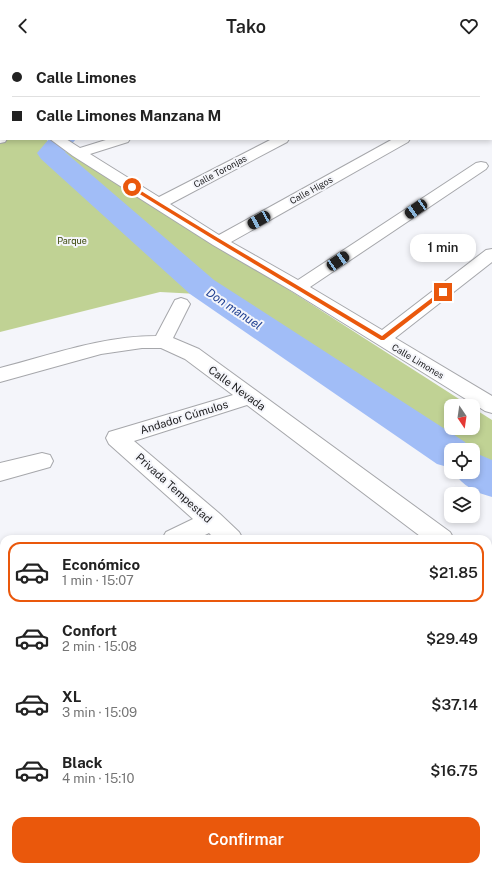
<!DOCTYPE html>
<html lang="es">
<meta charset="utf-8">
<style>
body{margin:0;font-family:"Public Sans",sans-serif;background:#f2f2f2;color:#222;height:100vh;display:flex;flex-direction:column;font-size:15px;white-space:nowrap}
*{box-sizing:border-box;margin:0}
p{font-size:13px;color:#767676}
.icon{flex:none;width:22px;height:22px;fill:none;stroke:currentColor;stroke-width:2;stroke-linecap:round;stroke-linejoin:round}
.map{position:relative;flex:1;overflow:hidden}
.details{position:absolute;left:0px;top:483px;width:492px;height:336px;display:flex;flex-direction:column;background:#fff;border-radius:12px 12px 0 0;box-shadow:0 2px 6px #0003}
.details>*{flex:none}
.guide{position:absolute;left:0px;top:0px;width:492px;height:88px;box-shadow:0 2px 6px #0003;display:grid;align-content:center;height:88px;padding:0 12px;background:#fff}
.needle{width:26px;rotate:167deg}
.fabs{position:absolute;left:444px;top:347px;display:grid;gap:8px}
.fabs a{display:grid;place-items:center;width:36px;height:36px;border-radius:8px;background:#fff;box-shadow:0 2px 6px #0003;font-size:20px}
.end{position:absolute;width:18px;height:18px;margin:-9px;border:5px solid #ea580c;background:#fff;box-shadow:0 0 0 2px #fff}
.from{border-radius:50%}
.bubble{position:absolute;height:28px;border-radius:12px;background:#fff;box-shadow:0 2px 6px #0003;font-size:13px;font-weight:600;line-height:28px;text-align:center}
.car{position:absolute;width:12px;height:24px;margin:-12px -6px;border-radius:5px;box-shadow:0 0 3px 1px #0007;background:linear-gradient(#222 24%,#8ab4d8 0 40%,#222 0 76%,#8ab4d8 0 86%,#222 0)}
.guide b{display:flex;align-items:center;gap:14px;height:38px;font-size:15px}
.guide b+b{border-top:1px solid #e0e0e0}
.guide i{width:10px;height:10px;background:#222}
ul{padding:7px 0 0;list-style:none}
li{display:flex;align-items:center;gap:12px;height:60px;margin:0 8px 6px;padding:0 4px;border:2px solid transparent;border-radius:12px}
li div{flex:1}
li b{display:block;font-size:15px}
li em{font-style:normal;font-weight:600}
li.on{border-color:#ea580c}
li>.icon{width:36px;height:36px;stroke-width:1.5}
.cta{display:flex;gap:8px;margin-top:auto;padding:8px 12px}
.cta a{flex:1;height:46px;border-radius:12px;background:#ea580c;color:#fff;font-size:16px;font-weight:600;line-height:46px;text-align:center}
header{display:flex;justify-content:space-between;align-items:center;height:52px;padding:0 12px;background:#fff;font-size:18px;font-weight:600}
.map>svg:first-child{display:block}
.green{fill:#c0d294}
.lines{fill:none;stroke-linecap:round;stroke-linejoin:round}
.canal{fill:#a1bdf7;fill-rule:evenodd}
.river{fill:#a1bdf7;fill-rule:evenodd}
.minor-casing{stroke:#a6a7ab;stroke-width:2}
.major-casing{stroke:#a6a7ab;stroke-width:2}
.minor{fill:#fff;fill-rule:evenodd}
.major{fill:#fff;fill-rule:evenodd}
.route{fill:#ea580c}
.labels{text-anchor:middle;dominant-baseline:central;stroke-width:4;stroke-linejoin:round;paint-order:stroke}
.far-street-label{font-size:9px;fill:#202022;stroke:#f4f5fa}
.far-park-label{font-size:9px;fill:#3a4709;stroke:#f4f5fa}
.street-label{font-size:11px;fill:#202022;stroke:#f4f5fa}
.water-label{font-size:12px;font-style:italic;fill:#204092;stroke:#f4f5fa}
</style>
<header><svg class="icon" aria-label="back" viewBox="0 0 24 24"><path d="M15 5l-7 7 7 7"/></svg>Tako<svg class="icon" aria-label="heart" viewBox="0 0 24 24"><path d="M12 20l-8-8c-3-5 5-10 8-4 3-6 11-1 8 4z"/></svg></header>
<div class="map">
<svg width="492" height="819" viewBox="0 0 492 819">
<rect width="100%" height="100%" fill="#f4f5fa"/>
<path class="green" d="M0,64L1,87H45L239,206L470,354H451V376H473V356L492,368V432L473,419V398H451V405L198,242L160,240L0,280Z"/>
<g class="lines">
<g class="canal">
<path d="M492,657V691L488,693V659Z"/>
<path d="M347,815H384L382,819H345Z"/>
</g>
<g class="river">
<path d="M49,87H76L65,100L214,228L465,390L470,398H451V416L437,412L190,242L41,107L37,101Z"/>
<path d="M473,400L492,408V445C477,441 462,434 454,420H473Z"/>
</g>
<g class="minor-casing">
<g id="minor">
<path d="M290,0H354L355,1H289Z"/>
<path d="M491,8H492L491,16Z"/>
<rect x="0" y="56" width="1" height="8"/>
<path d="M50,87H66L80,96L109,87H130L128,90L90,102L159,145L272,87H289L287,90L170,152L219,183L393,87H410L408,90L231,190L298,228L476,111L481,110L486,111L488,114L486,117L310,235L382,278L486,198L492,197V210L395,286L492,344V361L485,359L292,239L213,193L73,104Z"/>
<path d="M181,246L187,248L190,252L173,286L199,297L450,480L454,487H424L247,353L134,389L220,462L239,480L243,487H215L209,481L197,487H162L166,480L193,467L109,392L106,386L109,380L233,343L185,307L161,296H142L101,302L0,330V316C51,303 102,284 156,284L175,248Z"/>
<path d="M42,401L50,403L53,409L50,415L0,429V411Z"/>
<path d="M488,510L492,512V535L488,533Z"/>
<path d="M0,532L4,533V574L0,572Z"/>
<path d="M492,624V654L488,656V626Z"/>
<path d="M492,706V739L488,741V708Z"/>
<path d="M488,801L492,802V819H468L467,815H488Z"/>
<path d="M4,802V815H29L28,819H0V805Z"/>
<path d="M314,815H349L348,819H313Z"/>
<path d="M392,815H426L425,819H391Z"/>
</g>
</g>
<g class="major-casing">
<g id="major">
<path d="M0,0H12L13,1H1L0,4Z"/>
<rect x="55" y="0" width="12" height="1"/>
<rect x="74" y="0" width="12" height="1"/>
<path d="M91,0H130L90,1Z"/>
<path d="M395,0H409L394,1Z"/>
<path d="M471,0H489L490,1H472Z"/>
<path d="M0,82L1,87H7L5,90L0,91Z"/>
</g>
</g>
<use href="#minor" class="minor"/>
<use href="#major" class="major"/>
</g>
<path class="route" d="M130,134H133C215,185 299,234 382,284L441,239L446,240L384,288H381C297,237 213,188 130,136Z"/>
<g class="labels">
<g class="far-street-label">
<text transform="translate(220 119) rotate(-28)">Calle Toronjas</text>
<text transform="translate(311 138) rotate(-29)">Calle Higos</text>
<text transform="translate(418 309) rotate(31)">Calle Limones</text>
</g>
<g class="far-park-label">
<text x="72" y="188">Parque</text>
</g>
<g class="street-label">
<text transform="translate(237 336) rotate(36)">Calle Nevada</text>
<text transform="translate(184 365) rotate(-17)">Andador Cúmulos</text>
<text transform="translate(174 436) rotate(42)">Privada Tempestad</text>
</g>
<g class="water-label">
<text transform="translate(234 257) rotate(34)">Don manuel</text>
</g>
</g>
</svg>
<div class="fabs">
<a><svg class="needle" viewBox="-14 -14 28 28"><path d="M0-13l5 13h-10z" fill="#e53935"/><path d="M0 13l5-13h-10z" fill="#767676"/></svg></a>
<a><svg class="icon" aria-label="locate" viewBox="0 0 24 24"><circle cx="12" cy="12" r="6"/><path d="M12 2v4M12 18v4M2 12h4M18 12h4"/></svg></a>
<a><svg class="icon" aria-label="layers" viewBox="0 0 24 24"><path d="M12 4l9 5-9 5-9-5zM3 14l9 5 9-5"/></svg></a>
</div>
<i class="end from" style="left:132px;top:135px"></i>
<i class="end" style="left:443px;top:240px"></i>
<div class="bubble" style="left:410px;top:182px;width:66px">1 min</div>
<i class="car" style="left:416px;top:157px;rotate:236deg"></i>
<i class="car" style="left:259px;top:168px;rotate:241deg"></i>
<i class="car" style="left:338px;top:209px;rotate:56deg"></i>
<div class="guide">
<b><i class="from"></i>Calle Limones</b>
<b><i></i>Calle Limones Manzana M</b>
</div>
<section class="details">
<ul>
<li class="on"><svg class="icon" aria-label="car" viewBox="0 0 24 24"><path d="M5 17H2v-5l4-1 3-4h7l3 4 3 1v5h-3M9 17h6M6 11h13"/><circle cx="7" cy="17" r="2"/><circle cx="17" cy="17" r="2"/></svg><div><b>Económico</b><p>1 min · 15:07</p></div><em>$21.85</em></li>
<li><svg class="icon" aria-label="car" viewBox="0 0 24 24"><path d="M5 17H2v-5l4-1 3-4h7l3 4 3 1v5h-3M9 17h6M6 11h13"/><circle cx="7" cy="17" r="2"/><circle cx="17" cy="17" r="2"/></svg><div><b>Confort</b><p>2 min · 15:08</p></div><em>$29.49</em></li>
<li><svg class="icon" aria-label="car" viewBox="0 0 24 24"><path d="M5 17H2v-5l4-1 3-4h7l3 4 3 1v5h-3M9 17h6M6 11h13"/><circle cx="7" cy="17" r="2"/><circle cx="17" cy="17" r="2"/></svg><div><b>XL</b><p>3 min · 15:09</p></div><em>$37.14</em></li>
<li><svg class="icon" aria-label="car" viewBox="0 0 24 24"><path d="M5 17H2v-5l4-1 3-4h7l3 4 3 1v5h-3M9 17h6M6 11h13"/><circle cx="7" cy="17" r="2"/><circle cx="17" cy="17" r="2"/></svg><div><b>Black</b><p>4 min · 15:10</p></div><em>$16.75</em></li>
</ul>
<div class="cta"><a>Confirmar</a></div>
</section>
</div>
